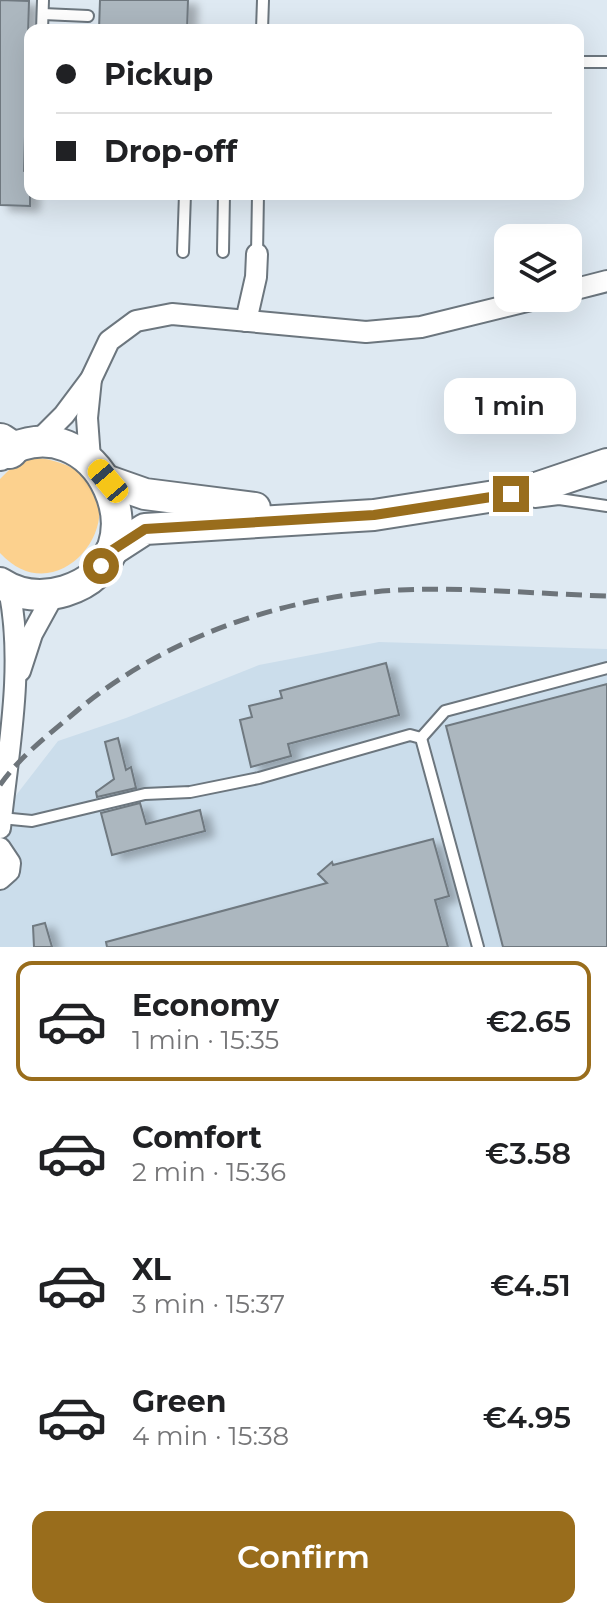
<!DOCTYPE html>
<meta charset="utf-8">
<style>
body{margin:0;font-family:Montserrat,sans-serif;background:#f6f6f6;color:#202124;height:100vh;display:flex;flex-direction:column;font-size:30px;white-space:nowrap}
*{box-sizing:border-box;margin:0}
p{font-size:26px;color:#757577}
.icon{flex:none;width:44px;height:44px;fill:none;stroke:currentColor;stroke-width:2;stroke-linecap:round;stroke-linejoin:round}
.map{position:relative;height:947px;overflow:hidden}
.side{display:flex;flex-direction:column;background:#fff;flex:1}
.side>*{flex:none}
.top-card{position:absolute;left:24px;top:24px;width:560px;height:176px;border-radius:16px;box-shadow:0 8px 32px #0002;display:grid;align-content:center;height:176px;padding:0 32px;background:#fff}
.fabs{position:absolute;left:494px;top:224px;display:grid;gap:16px}
.fabs a{display:grid;place-items:center;width:88px;height:88px;border-radius:16px;background:#fff;box-shadow:0 8px 32px #0002;font-size:40px}
.end{position:absolute;width:36px;height:36px;margin:-18px;border:10px solid #996d1c;background:#fff;box-shadow:0 0 0 4px #fff}
.from{border-radius:50%}
.bubble{position:absolute;height:56px;border-radius:16px;background:#fff;box-shadow:0 8px 32px #0002;font-size:26px;font-weight:600;line-height:56px;text-align:center}
.car{position:absolute;width:24px;height:48px;margin:-24px -12px;border-radius:10px;box-shadow:0 0 6px 2px #0007;background:linear-gradient(#f5c518 24%,#345 0 40%,#f5c518 0 76%,#345 0 86%,#f5c518 0)}
.top-card b{display:flex;align-items:center;gap:28px;height:76px;font-size:30px}
.top-card b+b{border-top:2px solid #e0e0e0}
.top-card i{width:20px;height:20px;background:#202124}
ul{padding:14px 0 0;list-style:none}
li{display:flex;align-items:center;gap:24px;height:120px;margin:0 16px 12px;padding:0 16px;border:4px solid transparent;border-radius:16px}
li div{flex:1}
li b{display:block;font-size:30px}
li em{font-style:normal;font-weight:600}
li.current{border-color:#996d1c}
li>.icon{width:72px;height:72px;stroke-width:1.5}
.button{display:flex;gap:16px;margin-top:auto;padding:16px 32px}
.button a{flex:1;height:92px;border-radius:16px;background:#996d1c;color:#fff;font-size:32px;font-weight:600;line-height:92px;text-align:center}
.map>svg:first-child{display:block}
.built{fill:#cbddeb}
.green{fill:#fcd18e}
.building{fill:#acb7bf;stroke:#6f7980;stroke-width:2;filter:url(#shadow)}
.lines{fill:none;stroke-linecap:round;stroke-linejoin:round}
.lane-casing{stroke:#6c767e;stroke-width:14}
.street-casing{stroke:#6c767e;stroke-width:24}
.secondary-casing{stroke:#6c767e;stroke-width:34}
.highway-casing{stroke:#6c767e;stroke-width:42}
.lane{stroke:#fff;stroke-width:10}
.street{stroke:#fff;stroke-width:20}
.secondary{stroke:#fff;stroke-width:30}
.highway{stroke:#fff;stroke-width:38}
.rail{stroke:#6d747a;stroke-width:5;stroke-dasharray:16 8;stroke-linecap:butt}
.route{stroke:#996d1c;stroke-width:10}
</style>
<div class="map">
<svg width="607" height="947" viewBox="0 0 607 947">
<defs>
<filter id="shadow"><feDropShadow dx="9" dy="5" stdDeviation="4" flood-color="#0004"/></filter>
</defs>
<rect width="100%" height="100%" fill="#dee9f2"/>
<path class="built" d="M379,642L607,649V947H0V816L58,741L126,718L259,665Z"/>
<path class="green" d="M39,458C163,475 69,628 0,553V479L18,461Z"/>
<g class="building">
<path d="M0,0L29,1L24,171L30,172V206L0,205Z"/>
<path d="M100,0H188L187,30H99Z"/>
<path d="M386,663L399,715L288,744L291,756L251,767L240,720L252,717L249,706L282,698L280,691Z"/>
<path d="M607,684V947H503L446,726Z"/>
<path d="M118,738L126,770L131,767L136,788L97,797L96,792L114,779L105,742Z"/>
<path d="M140,803L146,824L200,810L205,831L112,855L101,813Z"/>
<path d="M433,839L449,896L435,900L448,947H107L106,942L327,883L318,874L332,862L333,865Z"/>
<path d="M45,923L52,947H34L33,926Z"/>
</g>
<g class="lines">
<g class="lane-casing">
<g id="lane">
<path d="M43,14L88,16"/>
<path d="M42,30L43,0"/>
<path d="M262,30L263,0"/>
<path d="M578,62H607"/>
<path d="M183,252L185,194"/>
<path d="M223,252L224,194"/>
<path d="M257,254L258,194"/>
<path d="M535,502L559,499L607,506"/>
<path d="M421,738L445,711L607,668"/>
<path d="M1,818L32,821L145,794L190,792L259,778L410,735L421,738L478,947"/>
</g>
</g>
<g class="street-casing">
<g id="street">
<path d="M568,291L607,281"/>
<path d="M246,321L256,277L257,254"/>
<path d="M37,442L64,415L91,379L109,341L136,321L172,314L366,332L421,327L539,298"/>
<path d="M90,459L87,418L91,379"/>
<path d="M20,671L32,634L54,594"/>
<path d="M0,828C8,751 25,666 9,589"/>
<path d="M0,848L10,863L9,871L0,879"/>
</g>
</g>
<g class="secondary-casing">
<g id="secondary">
<path d="M0,455C98,394 170,559 65,591C42,598 20,596 0,583"/>
<path d="M108,481L145,494L255,508"/>
<path d="M111,551L145,529L374,515L527,491L607,464"/>
</g>
</g>
<g class="highway-casing">
<path id="highway" d="M0,443L9,449"/>
</g>
<use href="#lane" class="lane"/>
<use href="#street" class="street"/>
<use href="#secondary" class="secondary"/>
<use href="#highway" class="highway"/>
<path class="rail" d="M0,785C21,755 51,733 79,709C168,636 285,596 400,590C468,587 538,594 607,596"/>
</g>
<g class="lines">
<path class="route" d="M101,566L111,551L145,529L374,515L511,494"/>
</g>
</svg>
<div class="fabs">
<a><svg class="icon" aria-label="layers" viewBox="0 0 24 24"><path d="M12 4l9 5-9 5-9-5zM3 14l9 5 9-5"/></svg></a>
</div>
<i class="end from" style="left:101px;top:566px"></i>
<i class="end" style="left:511px;top:494px"></i>
<div class="bubble" style="left:444px;top:378px;width:132px">1 min</div>
<i class="car" style="left:108px;top:481px;rotate:320deg"></i>
<div class="top-card">
<b><i class="from"></i>Pickup</b>
<b><i></i>Drop-off</b>
</div>
</div>
<section class="side">
<ul>
<li class="current"><svg class="icon" aria-label="car" viewBox="0 0 24 24"><path d="M5 17H2v-5l4-1 3-4h7l3 4 3 1v5h-3M9 17h6M6 11h13"/><circle cx="7" cy="17" r="2"/><circle cx="17" cy="17" r="2"/></svg><div><b>Economy</b><p>1 min · 15:35</p></div><em>€2.65</em></li>
<li><svg class="icon" aria-label="car" viewBox="0 0 24 24"><path d="M5 17H2v-5l4-1 3-4h7l3 4 3 1v5h-3M9 17h6M6 11h13"/><circle cx="7" cy="17" r="2"/><circle cx="17" cy="17" r="2"/></svg><div><b>Comfort</b><p>2 min · 15:36</p></div><em>€3.58</em></li>
<li><svg class="icon" aria-label="car" viewBox="0 0 24 24"><path d="M5 17H2v-5l4-1 3-4h7l3 4 3 1v5h-3M9 17h6M6 11h13"/><circle cx="7" cy="17" r="2"/><circle cx="17" cy="17" r="2"/></svg><div><b>XL</b><p>3 min · 15:37</p></div><em>€4.51</em></li>
<li><svg class="icon" aria-label="car" viewBox="0 0 24 24"><path d="M5 17H2v-5l4-1 3-4h7l3 4 3 1v5h-3M9 17h6M6 11h13"/><circle cx="7" cy="17" r="2"/><circle cx="17" cy="17" r="2"/></svg><div><b>Green</b><p>4 min · 15:38</p></div><em>€4.95</em></li>
</ul>
<div class="button"><a>Confirm</a></div>
</section>
